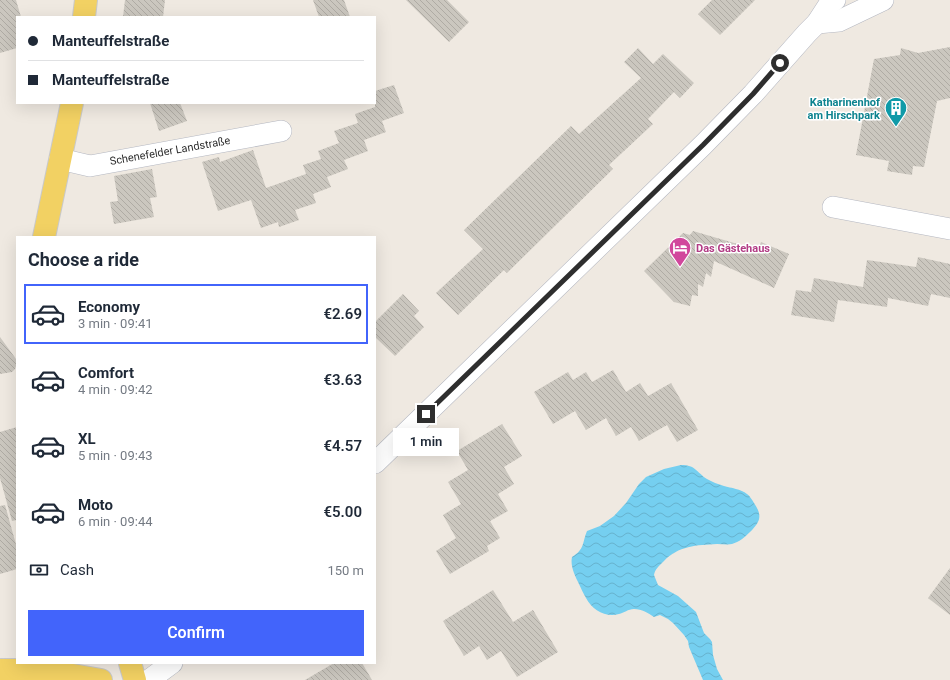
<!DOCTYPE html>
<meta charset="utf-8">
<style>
body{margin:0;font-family:Roboto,sans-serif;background:#f2f2f3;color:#1f2937;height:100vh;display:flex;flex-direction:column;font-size:15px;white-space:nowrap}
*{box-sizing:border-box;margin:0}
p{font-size:13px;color:#747a83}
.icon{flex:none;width:22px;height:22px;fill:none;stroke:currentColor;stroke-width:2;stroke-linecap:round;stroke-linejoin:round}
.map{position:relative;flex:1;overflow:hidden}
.side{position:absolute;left:16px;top:236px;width:360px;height:428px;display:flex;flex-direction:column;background:#fff;border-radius:0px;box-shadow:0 4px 16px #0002}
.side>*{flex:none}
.guide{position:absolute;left:16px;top:16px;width:360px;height:88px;border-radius:0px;box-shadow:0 4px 16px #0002;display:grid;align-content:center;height:88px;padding:0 12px;background:#fff}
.end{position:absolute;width:18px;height:18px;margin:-9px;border:5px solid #2e2e2e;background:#fff;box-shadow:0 0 0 2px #fff}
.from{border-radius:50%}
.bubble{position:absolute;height:28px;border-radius:0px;background:#fff;box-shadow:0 4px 16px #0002;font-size:13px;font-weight:600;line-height:28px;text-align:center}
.guide b{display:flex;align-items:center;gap:14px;height:38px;font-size:15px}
.guide b+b{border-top:1px solid #e0e1e3}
.guide i{width:10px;height:10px;background:#1f2937}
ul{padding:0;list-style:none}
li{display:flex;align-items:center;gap:12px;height:60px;margin:0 8px 6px;padding:0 4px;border:2px solid transparent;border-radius:0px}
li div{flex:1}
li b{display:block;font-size:15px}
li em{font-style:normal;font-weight:600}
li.on{border-color:#4264fb}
li>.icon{width:36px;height:36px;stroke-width:1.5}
h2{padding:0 12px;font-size:18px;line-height:48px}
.pay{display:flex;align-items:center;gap:10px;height:44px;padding:0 12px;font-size:15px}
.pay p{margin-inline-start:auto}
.action{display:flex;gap:8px;margin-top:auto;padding:8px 12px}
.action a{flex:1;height:46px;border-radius:0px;background:#4264fb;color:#fff;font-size:16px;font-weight:600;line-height:46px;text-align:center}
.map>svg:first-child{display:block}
.water{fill:url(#water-waves)}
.building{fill:url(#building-back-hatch)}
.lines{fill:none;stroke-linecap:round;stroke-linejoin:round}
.minor-casing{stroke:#b4b7c1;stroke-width:22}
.major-casing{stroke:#c9c9c9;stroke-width:24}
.minor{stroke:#fff;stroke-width:21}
.major{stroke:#f2d163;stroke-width:22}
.route{stroke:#2e2e2e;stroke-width:5}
.labels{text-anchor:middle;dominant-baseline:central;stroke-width:3;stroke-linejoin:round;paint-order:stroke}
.culture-label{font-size:11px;font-weight:bold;fill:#0d838f;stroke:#fff;text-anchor:end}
.street-label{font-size:11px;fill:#2e2e2e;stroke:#fff}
.hotel-label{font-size:11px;font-weight:bold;fill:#b23c85;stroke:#fff;text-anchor:start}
</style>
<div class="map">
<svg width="950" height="680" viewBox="0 0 950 680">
<defs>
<pattern id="water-waves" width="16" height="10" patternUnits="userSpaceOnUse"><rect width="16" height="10" fill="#75cff0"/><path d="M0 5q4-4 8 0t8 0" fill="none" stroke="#66b2ce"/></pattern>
<pattern id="building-back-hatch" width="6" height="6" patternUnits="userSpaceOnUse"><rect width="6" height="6" fill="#cbc7bf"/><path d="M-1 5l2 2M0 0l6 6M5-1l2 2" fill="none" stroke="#afaba4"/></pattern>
</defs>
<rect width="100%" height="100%" fill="#efe9e1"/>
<path class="water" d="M681,465C696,465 696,472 707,479C712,482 718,484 724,486C731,488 741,489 747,494C750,496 752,500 754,503C763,516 760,522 750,532C745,537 739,542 732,544C728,545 722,544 717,544C697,545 678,546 664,561C659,566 655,569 654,575L658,585L678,596L696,612L704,633L710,639L712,642L713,655L717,669L723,680H703L689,647L688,641L684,635L673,623L668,619L660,615L654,617C648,613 642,609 634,609C628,609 624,613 619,614C606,618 592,610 586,598C583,593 581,588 579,584C575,576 570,566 572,557C585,549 582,543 587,531L600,526L614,516L626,503L639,484L646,477L664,469Z"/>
<g class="building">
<path d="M0,0H16L21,17H17V48L0,53Z"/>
<path d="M125,0H165L163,17H123Z"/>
<path d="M313,0H344L350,17H319Z"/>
<path d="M406,0H447L469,22L449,42Z"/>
<path d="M712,0H755L720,35L698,14Z"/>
<path d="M950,47V98L937,101L924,167L913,166L912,175L887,171L889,161L856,155L874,59L900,55L901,48L918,53Z"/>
<path d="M638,48L653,64L663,54L694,83L680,98L674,92L648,119L653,124L609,165L613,169L507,273L504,270L458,315L436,293L483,249L464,230L571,126L579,134L641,78L624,62Z"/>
<path d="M394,85L404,113L382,121L386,132L364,140L368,151L344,160L348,169L327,177L331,187L313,194L316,203L295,210L299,220L279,227L278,222L261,228L251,200L218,211L202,162L219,157L220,162L253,150L266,188L306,174L303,165L321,159L318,151L339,143L334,131L358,123L355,114L375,107V91Z"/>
<path d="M150,103H180L187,121L159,131Z"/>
<path d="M152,169L157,197L150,198L154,217L114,224L110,202L118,201L114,176Z"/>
<path d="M693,231L758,250L761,242L789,254L774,288L714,261L711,277L706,273L703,287L698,284V296L692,295L690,306L674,302L644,271L683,233L690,235Z"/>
<path d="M918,257L950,264V298L931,294L928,306L888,298L887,307L838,300L834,322L791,315L796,290L811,292L814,278L863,287L867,260L916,267Z"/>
<path d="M403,294L419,311L414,316L424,327L395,356L375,337V322Z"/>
<path d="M0,337L16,359L17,363L15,369L12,372L0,374Z"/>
<path d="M613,370L626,392L640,383L648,396L671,383L698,430L677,442L667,425L639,441L631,427L616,436L606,418L586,430L575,411L553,424L534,392L568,372L573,380L586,372L592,382Z"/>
<path d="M502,424L522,456L504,467L514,484L498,494L508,511L490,521L500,538L487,546L489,551L450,574L436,551L456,538L443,515L461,504L448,482L468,470L457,451Z"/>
<path d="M17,427V520L12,521L0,478V432Z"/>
<path d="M5,505L17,548V569L0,574V506Z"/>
<path d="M950,568V615L928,598Z"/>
<path d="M493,590L513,622L533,610L558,652L517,677L501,651L487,660L479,646L464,656L443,621Z"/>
<path d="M334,663H362L372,680H305Z"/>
</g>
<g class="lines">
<g class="minor-casing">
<g id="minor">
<path d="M817,23L839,21L883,0"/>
<path d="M60,159L90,166L281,131"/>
<path d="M833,207L950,229"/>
<path d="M375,463L703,145L753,94L807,33L817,23L830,3L835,0"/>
<path d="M149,680L172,663"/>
</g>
</g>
<g class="major-casing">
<g id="major">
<path d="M84,17L86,0"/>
<path d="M44,237L72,103"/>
<path d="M130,663L135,680"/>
<path d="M0,670H22L50,671L101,680"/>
</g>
</g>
<use href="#minor" class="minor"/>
<use href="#major" class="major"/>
</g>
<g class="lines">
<path class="route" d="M426,414L703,145L753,94L780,63"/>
</g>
<defs>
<g id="building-pin" transform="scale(1.15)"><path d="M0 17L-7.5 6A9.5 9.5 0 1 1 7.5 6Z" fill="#0f9aa8" stroke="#fff"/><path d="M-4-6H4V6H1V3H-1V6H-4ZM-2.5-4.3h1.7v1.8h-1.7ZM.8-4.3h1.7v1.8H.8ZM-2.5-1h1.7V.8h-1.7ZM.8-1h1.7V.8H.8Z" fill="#fff"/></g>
<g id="hotel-pin" transform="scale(1.15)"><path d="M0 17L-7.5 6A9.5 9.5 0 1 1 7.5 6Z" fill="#d1479c" stroke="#fff"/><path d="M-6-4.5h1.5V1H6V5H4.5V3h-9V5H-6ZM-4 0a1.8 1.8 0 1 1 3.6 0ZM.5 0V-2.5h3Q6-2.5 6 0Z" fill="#fff"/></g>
</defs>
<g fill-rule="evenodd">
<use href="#building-pin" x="896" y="108"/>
<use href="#hotel-pin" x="680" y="248"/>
</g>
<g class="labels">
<g class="culture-label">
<text x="880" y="102">Katharinenhof<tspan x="880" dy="13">am Hirschpark</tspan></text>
</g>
<g class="street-label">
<text transform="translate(170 151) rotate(-10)">Schenefelder Landstraße</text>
</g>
<g class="hotel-label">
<text x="696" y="248">Das Gästehaus</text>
</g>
</g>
</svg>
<i class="end from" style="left:780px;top:63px"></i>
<i class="end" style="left:426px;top:414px"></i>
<div class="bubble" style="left:393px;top:428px;width:66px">1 min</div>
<div class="guide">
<b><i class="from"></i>Manteuffelstraße</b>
<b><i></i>Manteuffelstraße</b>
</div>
<section class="side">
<h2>Choose a ride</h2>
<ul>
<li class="on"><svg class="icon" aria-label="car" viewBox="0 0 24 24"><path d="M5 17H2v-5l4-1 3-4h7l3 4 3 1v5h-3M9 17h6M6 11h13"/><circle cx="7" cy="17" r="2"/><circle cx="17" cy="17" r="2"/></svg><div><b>Economy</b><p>3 min · 09:41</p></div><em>€2.69</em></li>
<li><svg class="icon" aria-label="car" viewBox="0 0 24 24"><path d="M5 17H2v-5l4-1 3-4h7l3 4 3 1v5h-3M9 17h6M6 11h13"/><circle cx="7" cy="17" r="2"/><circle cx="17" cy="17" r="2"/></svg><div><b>Comfort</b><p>4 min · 09:42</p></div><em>€3.63</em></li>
<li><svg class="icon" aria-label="car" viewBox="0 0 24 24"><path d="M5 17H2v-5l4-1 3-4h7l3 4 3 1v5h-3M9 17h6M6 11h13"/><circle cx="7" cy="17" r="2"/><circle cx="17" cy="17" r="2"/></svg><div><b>XL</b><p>5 min · 09:43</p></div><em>€4.57</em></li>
<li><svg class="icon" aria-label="car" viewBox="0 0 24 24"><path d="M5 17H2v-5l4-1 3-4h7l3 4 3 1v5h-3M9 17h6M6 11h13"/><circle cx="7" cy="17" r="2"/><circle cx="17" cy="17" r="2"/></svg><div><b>Moto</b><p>6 min · 09:44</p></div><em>€5.00</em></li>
</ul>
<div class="pay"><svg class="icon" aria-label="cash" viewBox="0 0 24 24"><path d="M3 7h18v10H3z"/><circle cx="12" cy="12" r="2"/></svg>Cash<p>150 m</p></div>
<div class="action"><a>Confirm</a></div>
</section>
</div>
